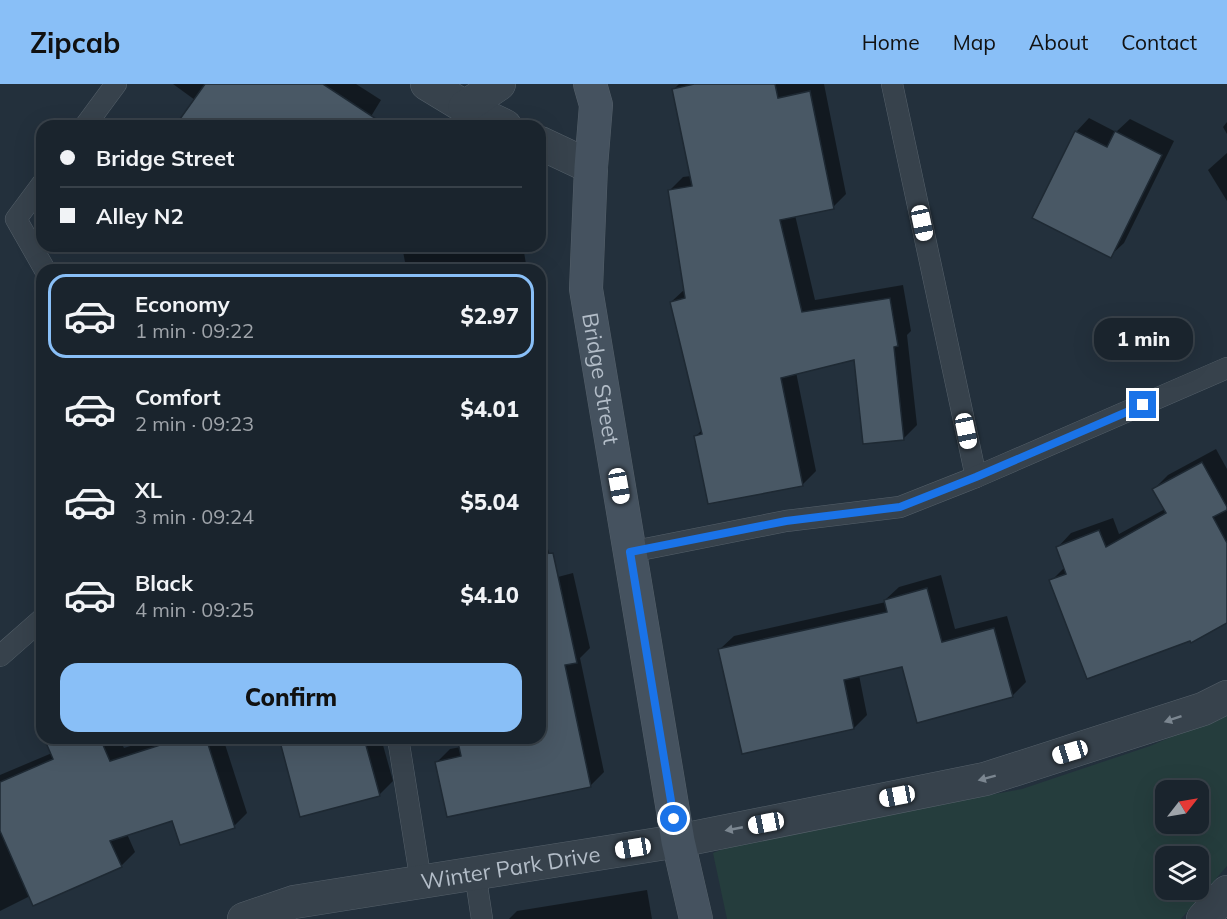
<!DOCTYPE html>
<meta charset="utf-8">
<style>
body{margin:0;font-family:Mulish,sans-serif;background:#232c35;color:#f1f3f6;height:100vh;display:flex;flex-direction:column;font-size:22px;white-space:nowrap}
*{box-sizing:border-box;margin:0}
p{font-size:20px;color:#9fa4aa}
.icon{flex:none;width:33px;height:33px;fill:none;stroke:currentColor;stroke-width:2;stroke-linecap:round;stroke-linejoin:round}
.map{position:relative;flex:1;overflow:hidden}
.panel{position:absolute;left:36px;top:180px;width:510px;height:480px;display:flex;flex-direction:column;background:#1a242d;border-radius:18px;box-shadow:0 6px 24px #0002,0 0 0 2px #384149}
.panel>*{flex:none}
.banner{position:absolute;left:36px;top:36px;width:510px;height:132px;border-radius:18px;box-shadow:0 6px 24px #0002,0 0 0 2px #384149;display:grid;align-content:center;height:132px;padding:0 24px;background:#1a242d}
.needle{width:39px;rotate:59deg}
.fabs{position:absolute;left:1155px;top:696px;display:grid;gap:12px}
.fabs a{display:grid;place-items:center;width:54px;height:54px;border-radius:12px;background:#1a242d;box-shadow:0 6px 24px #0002,0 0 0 2px #384149;font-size:30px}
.end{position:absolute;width:27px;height:27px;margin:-14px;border:8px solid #1a73e8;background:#fff;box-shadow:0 0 0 3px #fff}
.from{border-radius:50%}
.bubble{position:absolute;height:42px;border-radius:18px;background:#1a242d;box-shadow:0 6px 24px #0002,0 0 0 2px #384149;font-size:20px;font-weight:800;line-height:42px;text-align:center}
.car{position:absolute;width:18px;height:36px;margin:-18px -9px;border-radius:8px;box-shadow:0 0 4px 2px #0007;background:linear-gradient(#fff 24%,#345 0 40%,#fff 0 76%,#345 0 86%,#fff 0)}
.banner b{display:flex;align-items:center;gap:21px;height:57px;font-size:22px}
.banner b+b{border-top:2px solid #384149}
.banner i{width:15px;height:15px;background:#f1f3f6}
ul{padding:10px 0 0;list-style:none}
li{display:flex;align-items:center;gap:18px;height:84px;margin:0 12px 9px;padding:0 12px;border:3px solid transparent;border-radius:18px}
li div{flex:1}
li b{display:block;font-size:22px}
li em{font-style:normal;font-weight:800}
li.current{border-color:#89bff7}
li>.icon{width:54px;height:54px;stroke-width:1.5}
.cta{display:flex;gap:12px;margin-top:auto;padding:12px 24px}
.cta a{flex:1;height:69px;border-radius:18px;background:#89bff7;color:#111;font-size:24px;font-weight:800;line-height:69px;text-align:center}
header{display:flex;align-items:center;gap:36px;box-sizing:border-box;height:84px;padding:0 30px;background:#89bff7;color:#111}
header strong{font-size:28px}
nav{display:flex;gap:33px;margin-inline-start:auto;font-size:21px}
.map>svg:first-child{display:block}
.green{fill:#253d3d;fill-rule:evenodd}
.shadow{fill:#0007}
.building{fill:#495865;stroke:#1e2933;stroke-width:1.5}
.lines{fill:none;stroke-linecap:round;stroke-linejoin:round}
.lane-casing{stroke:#55606a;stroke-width:22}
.street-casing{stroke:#55606a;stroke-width:34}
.secondary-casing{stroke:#55606a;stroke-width:34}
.lane{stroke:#37424c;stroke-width:21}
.street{stroke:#37424c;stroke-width:33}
.secondary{stroke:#45525f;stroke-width:33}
.oneway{fill:#7b8690}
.route{stroke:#1a73e8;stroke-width:8}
.labels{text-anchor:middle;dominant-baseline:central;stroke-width:4.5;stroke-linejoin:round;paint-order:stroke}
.street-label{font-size:22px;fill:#b3bdc8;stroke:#1c2731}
</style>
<header>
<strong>Zipcab</strong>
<nav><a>Home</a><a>Map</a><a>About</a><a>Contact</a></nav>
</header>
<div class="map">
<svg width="1227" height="835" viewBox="0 0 1227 835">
<rect width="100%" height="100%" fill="#23303c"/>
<path class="green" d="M1227,629V782L1181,835H727L713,769L748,755L1022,705L1150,662ZM1166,706H1198V740H1166ZM1166,772H1198V806H1166Z"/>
<g class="shadow">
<path d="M173,0H356L381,16L370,34L382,42H197L195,16Z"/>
<path d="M679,0H824L846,110L833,123L795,131L815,216L903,201L911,247L907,251L917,341L903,355L855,274L796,288L816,387L802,401L696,352L702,346L671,218L685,205L670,106L683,93L691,92L674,5Z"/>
<path d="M1089,34L1116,48L1130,35L1174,57L1124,159L1110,172L1076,48Z"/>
<path d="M1227,38V50L1223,43Z"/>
<path d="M1227,69V117L1208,86Z"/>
<path d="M402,162H523L527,186H380L385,182L405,178Z"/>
<path d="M1216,365L1227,385V537L1051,497L1065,483L1058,463L1071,449L1113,434L1119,450L1165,425L1154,405L1168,391Z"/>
<path d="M548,465L554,494L573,489L590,564L580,574L604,688L590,702L436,679L450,665L461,663L459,654H540V466Z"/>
<path d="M941,491L955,545L1007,532L1026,598L1012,612L903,581L859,591L867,631L854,644L720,565L734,552L886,518L885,516L899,503Z"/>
<path d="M45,654H119L124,664L156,654H223L247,729L234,742L173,735L127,750L135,768L121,782L30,812L0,827V691L52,669Z"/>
<path d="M280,654H381L393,697L379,711Z"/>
<path d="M647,806L652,835H509L517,827Z"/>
</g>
<g class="building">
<path d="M205,0H323L387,42H175Z"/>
<path d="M694,0H775L778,14L810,7L834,125L780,136L802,228L890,214L898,262L894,263L904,356L863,360L854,276L781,294L803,402L708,420L694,352L702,350L670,218L685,214L668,106L692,102L672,5Z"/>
<path d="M1075,47L1107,63L1115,47L1162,71L1111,174L1032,134Z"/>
<path d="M1202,378L1227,423V426L1213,433L1227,459V539L1191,559L1190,557L1087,595L1049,496L1066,490L1056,463L1099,446L1106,463L1166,429L1152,405Z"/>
<path d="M553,469L577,579L565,581L591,703L447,733L435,678L461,672L457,654H540V470Z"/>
<path d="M927,504L942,558L994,544L1013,613L917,639L902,583L844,596L854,645L742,670L718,565L887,528L884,516Z"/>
<path d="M44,654H100L110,677L182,654H206L235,744L180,761L172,737L110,757L122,783L33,822L0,747V698L53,675Z"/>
<path d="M279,654H364L380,712L300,733Z"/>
</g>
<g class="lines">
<g class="lane-casing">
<g id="lane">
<path d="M892,0L976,393"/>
<path d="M85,42L116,0"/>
<path d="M42,100L16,135L45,186"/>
<path d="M630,468L786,437L900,423L976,393L1227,284"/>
<path d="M0,572L42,535"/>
<path d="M398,654L421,798"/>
<path d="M475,789L482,835"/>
</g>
</g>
<g class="street-casing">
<g id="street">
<path d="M427,0L465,23L505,42"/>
<path d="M465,23L499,0"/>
<path d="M540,59L591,83"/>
<path id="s1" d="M244,835L294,818L678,757L985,695L1203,625L1227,613"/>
<path d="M1203,835L1227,808"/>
</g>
</g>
<g class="secondary-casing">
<g id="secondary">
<path id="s2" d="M590,0L596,21L591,83L586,205L678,757L696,835"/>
</g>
</g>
<use href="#lane" class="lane"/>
<use href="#street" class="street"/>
<use href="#secondary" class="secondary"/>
</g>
<defs><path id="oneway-solid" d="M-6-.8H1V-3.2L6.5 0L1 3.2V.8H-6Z" transform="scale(1.5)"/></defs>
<g class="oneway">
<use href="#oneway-solid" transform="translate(1173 635) rotate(161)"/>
<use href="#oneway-solid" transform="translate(987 694) rotate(165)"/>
<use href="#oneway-solid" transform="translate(734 745) rotate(169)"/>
</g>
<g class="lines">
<path class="route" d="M674,735L630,468L786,437L900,423L976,393L1143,321"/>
</g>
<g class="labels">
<g class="street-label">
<text stroke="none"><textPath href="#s2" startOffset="297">Bridge Street</textPath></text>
<text stroke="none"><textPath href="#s1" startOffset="272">Winter Park Drive</textPath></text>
</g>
</g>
</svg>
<div class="fabs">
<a><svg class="needle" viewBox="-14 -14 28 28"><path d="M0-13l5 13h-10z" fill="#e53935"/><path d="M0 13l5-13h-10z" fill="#9fa4aa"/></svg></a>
<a><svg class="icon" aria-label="layers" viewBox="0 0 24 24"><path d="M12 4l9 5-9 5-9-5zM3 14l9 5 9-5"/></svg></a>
</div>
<i class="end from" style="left:674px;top:735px"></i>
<i class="end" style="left:1143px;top:321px"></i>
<div class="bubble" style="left:1094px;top:234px;width:99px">1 min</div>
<i class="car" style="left:922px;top:139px;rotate:168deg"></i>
<i class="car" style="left:966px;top:347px;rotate:168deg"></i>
<i class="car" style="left:619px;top:402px;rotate:170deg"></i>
<i class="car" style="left:1070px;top:668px;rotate:253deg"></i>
<i class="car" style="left:897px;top:712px;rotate:259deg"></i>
<i class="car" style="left:766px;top:739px;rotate:259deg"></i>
<i class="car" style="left:633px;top:764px;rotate:261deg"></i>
<div class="banner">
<b><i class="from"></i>Bridge Street</b>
<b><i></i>Alley N2</b>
</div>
<section class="panel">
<ul>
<li class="current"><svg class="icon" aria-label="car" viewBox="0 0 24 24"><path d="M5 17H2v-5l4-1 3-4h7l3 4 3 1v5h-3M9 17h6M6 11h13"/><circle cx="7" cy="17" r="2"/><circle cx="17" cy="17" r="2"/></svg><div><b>Economy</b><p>1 min · 09:22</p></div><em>$2.97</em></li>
<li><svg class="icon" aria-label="car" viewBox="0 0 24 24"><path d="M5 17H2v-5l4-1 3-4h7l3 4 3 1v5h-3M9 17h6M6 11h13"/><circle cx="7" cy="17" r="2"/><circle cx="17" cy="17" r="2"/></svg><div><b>Comfort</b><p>2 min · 09:23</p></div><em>$4.01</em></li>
<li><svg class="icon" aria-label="car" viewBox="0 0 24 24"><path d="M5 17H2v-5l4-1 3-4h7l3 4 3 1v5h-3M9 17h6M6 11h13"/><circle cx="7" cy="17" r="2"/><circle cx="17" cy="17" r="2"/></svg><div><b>XL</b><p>3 min · 09:24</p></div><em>$5.04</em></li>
<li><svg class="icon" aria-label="car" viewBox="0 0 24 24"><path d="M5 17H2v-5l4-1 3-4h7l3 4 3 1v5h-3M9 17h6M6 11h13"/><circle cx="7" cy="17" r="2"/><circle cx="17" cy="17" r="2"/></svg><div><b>Black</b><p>4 min · 09:25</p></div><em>$4.10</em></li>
</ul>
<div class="cta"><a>Confirm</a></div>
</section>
</div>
